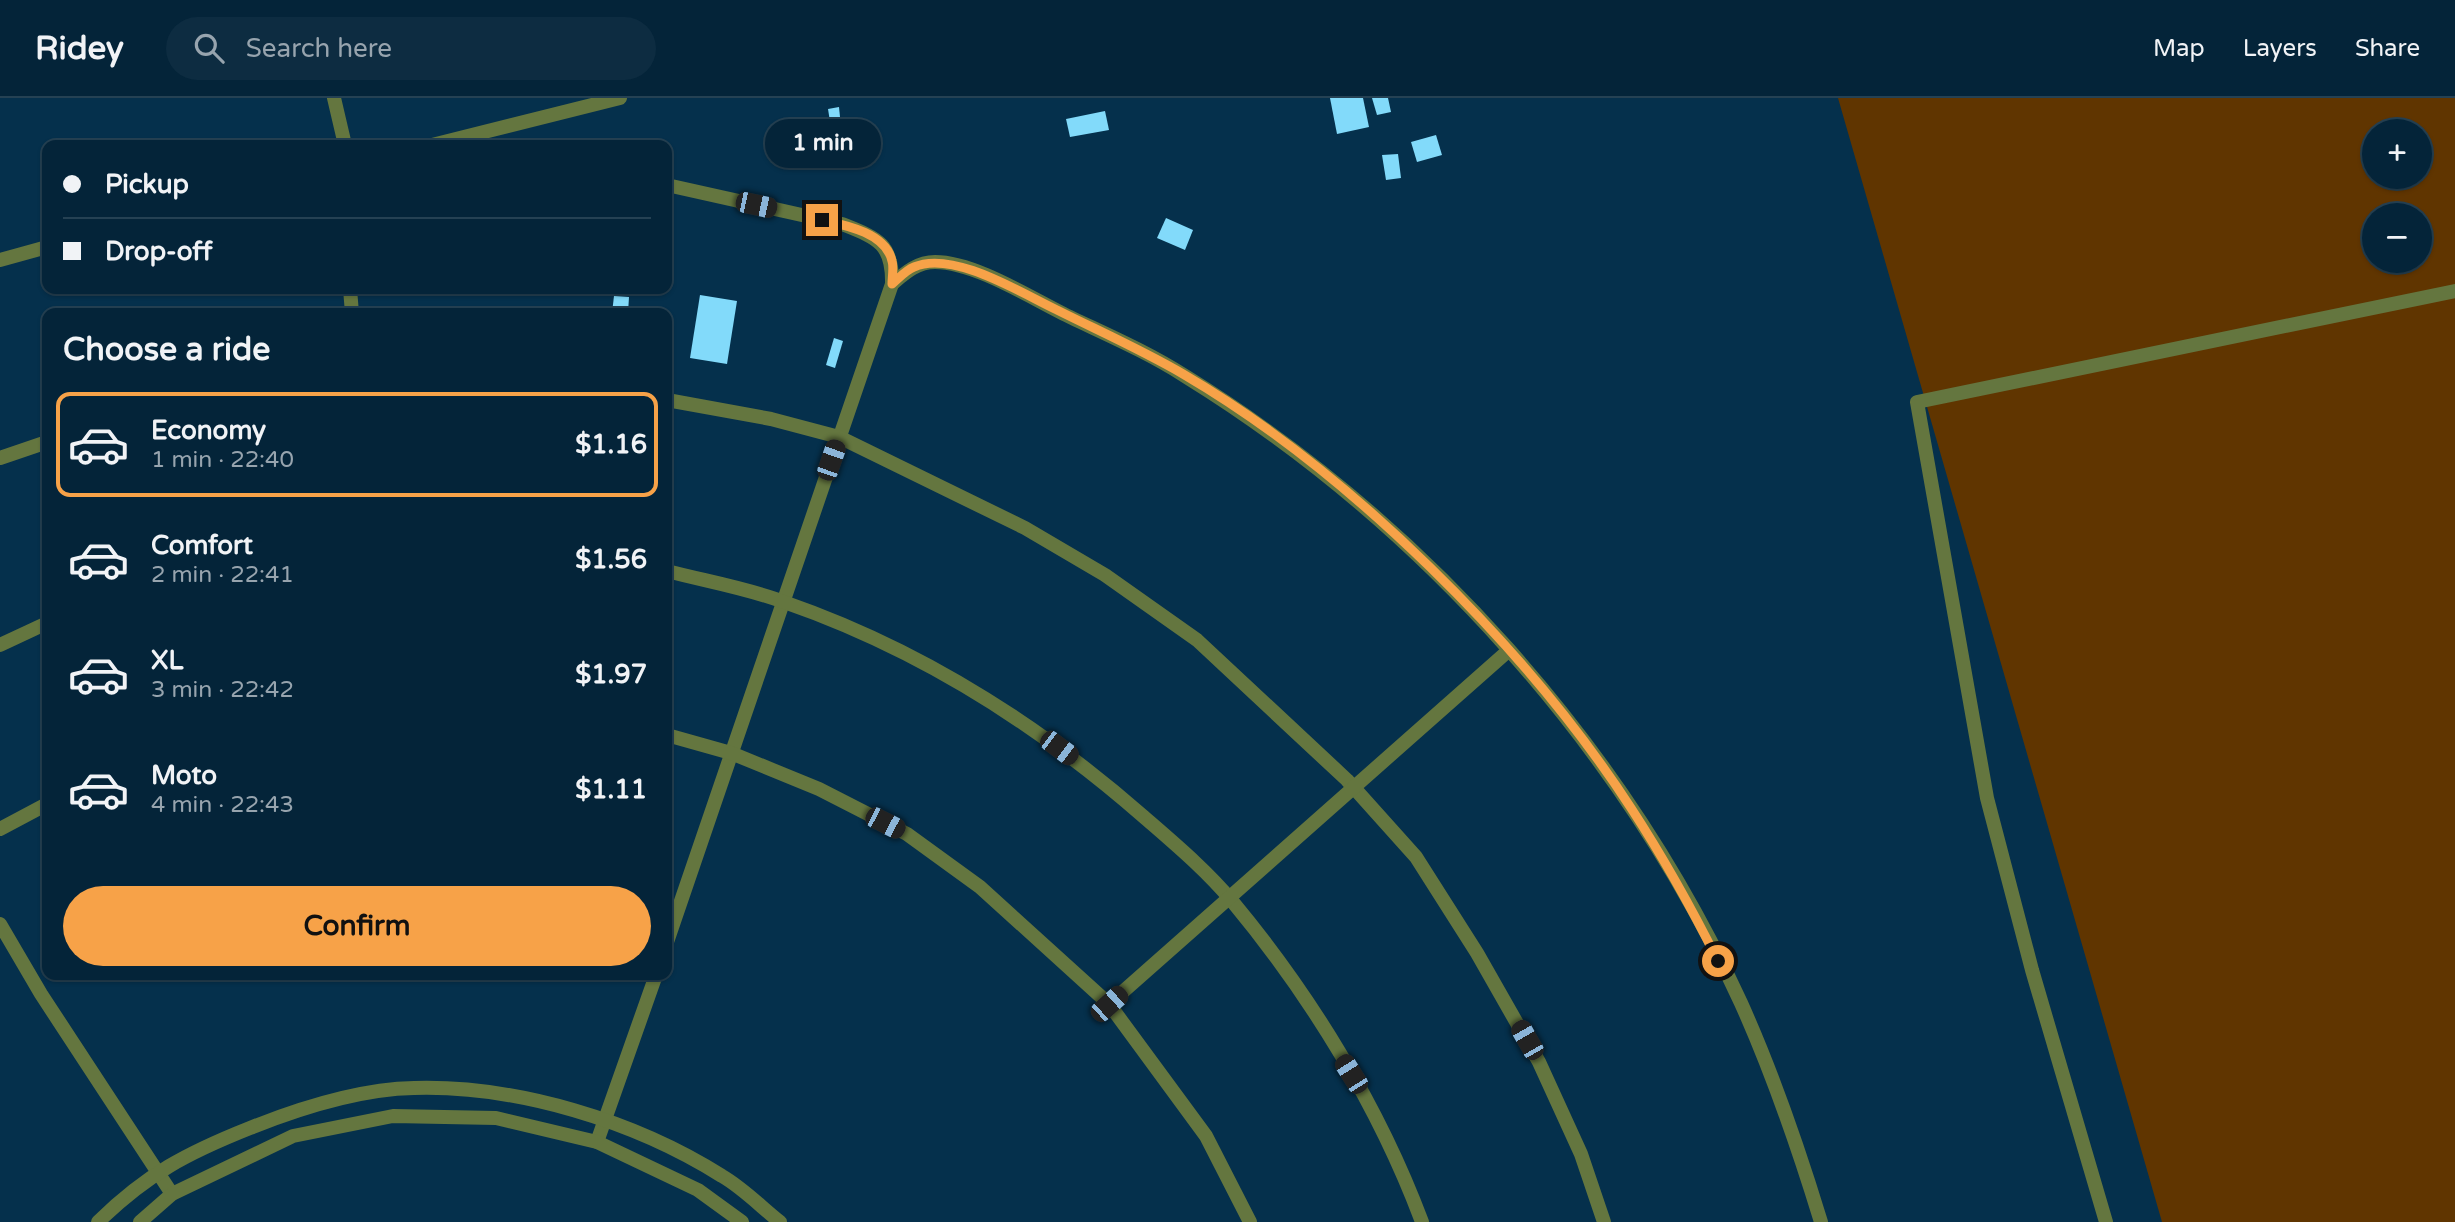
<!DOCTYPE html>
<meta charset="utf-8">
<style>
body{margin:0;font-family:"Varela Round",sans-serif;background:#0d2c41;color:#f1f3f6;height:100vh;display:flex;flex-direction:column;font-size:26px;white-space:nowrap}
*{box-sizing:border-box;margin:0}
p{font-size:23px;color:#97a4ae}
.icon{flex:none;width:38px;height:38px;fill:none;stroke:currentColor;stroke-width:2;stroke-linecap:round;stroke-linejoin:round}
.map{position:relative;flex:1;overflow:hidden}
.sheet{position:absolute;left:42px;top:210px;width:630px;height:672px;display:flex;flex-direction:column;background:#042439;border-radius:14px;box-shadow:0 2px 5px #0004,0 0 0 2px #254153}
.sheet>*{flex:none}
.guide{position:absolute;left:42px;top:42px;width:630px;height:154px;border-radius:14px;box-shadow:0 2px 5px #0004,0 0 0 2px #254153;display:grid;align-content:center;height:154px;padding:0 21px;background:#042439}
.buttons{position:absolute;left:2362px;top:21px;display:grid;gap:14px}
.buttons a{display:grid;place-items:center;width:70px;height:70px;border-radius:50%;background:#042439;box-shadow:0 2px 5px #0004,0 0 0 2px #254153;font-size:35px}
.end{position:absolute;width:32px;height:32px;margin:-16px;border:9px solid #f7a248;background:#111;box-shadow:0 0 0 4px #111}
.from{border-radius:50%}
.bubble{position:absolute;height:49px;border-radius:24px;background:#042439;box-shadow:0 2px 5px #0004,0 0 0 2px #254153;font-size:23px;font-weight:700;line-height:49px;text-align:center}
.car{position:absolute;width:21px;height:42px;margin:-21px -10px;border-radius:9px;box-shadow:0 0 5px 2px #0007;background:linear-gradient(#222 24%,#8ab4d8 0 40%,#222 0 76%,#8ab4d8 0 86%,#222 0)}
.guide b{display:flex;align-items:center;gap:24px;height:66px;font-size:26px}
.guide b+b{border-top:2px solid #254153}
.guide i{width:18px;height:18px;background:#f1f3f6}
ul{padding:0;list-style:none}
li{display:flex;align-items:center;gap:21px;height:105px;margin:0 14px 10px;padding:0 7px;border:4px solid transparent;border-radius:14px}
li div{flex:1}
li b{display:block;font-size:26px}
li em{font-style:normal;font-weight:700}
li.selected{border-color:#f7a248}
li>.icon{width:63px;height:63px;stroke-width:1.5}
h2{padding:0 21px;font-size:32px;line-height:84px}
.primary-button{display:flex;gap:14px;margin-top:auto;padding:14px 21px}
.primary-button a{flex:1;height:80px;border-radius:42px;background:#f7a248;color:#111;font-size:28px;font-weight:700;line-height:80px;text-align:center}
header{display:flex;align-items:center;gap:42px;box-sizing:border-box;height:98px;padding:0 35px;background:#042439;border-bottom:2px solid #254153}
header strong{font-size:33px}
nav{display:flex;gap:38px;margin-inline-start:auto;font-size:24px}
.search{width:490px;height:63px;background:#0d2c41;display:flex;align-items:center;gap:18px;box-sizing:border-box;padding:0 24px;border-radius:38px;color:#97a4ae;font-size:26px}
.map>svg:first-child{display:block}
.green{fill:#603500;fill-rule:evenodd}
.building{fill:#82dafa}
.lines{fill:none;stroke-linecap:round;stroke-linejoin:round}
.minor{stroke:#64763f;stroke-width:14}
.tertiary{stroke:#64763f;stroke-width:14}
.route{stroke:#f7a248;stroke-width:9}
</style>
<header>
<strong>Ridey</strong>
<div class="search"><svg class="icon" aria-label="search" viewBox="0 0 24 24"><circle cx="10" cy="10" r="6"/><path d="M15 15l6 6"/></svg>Search here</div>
<nav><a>Map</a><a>Layers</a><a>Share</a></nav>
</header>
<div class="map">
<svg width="2455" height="1124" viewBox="0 0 2455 1124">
<rect width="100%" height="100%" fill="#05304c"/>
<path class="green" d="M1838,0H2455V1124H2162ZM2375,33H2420V79H2375ZM2375,117H2420V163H2375Z"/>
<g class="building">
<path d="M1330,0H1363L1369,29L1337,36Z"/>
<path d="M1372,0H1388L1391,14L1377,17Z"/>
<path d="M839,9L841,29L831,30L828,11Z"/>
<path d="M1105,13L1109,32L1070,39L1066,21Z"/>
<path d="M1436,37L1442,57L1417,64L1411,44Z"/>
<path d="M1398,56L1401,80L1386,82L1382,57Z"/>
<path d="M1166,120L1193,132L1185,152L1157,140Z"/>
<path d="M700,197L737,203L727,266L690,260Z"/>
<path d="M614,198L629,199L628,215H612Z"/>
<path d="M834,240L843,243L835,270L826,267Z"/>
</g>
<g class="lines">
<g class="minor">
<path d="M334,0L345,47"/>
<path d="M667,87L842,126C877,140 893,145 892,186L667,844"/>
<path d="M892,186C905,175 917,164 935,164C976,164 1034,202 1072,220C1110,238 1149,255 1185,278C1423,425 1624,650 1741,905C1773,976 1798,1049 1821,1124"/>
<path d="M350,191L352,215"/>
<path d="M667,302L771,321L839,339L1025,430L1105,477L1197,542L1347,682L1416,759L1477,855L1539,964L1581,1056L1604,1124"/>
<path d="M0,360L47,344"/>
<path d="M667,473C705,483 747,490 784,504C917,550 1039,627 1144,719C1175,746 1206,772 1232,803C1311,898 1379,1009 1422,1124"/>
<path d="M0,547L47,525"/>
<path d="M667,637L731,655L819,691L907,736L980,789L1109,906L1206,1038L1250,1124"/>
<path d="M0,731L47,706"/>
<path d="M0,826L41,896L172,1096"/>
<path d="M1109,906L1508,553"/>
<path d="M597,1044L656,877"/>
<path d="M98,1124C147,1076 187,1055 250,1030C300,1010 359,991 414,990C517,987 635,1023 722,1078C743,1090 761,1109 780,1124"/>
<path d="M140,1124L172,1096L293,1038L393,1018L496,1020L597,1044L698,1092L742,1124"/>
<path d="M2106,1124L2032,872L1987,700L1917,304L2455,193"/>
</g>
<g class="tertiary">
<path d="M432,47L620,0"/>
<path d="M0,162L47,149"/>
</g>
</g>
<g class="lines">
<path class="route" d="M822,122C845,127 886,135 892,163C894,169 892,179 892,186C899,180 906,172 914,169C953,152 1021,195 1057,212C1099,233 1142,252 1183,276C1349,373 1527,550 1631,710C1663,759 1692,811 1718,863"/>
</g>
</svg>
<div class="buttons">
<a>+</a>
<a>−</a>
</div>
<i class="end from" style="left:1718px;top:863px"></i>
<i class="end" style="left:822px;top:122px"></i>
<div class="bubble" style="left:765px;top:21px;width:116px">1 min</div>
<i class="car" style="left:756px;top:107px;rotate:102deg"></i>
<i class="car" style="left:831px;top:362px;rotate:19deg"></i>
<i class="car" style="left:1059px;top:650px;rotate:127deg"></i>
<i class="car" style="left:885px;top:725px;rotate:117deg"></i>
<i class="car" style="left:1109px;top:906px;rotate:48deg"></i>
<i class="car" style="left:1527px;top:942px;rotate:330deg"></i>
<i class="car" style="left:1351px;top:976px;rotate:328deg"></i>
<div class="guide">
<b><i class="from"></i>Pickup</b>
<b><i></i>Drop-off</b>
</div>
<section class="sheet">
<h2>Choose a ride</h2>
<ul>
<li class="selected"><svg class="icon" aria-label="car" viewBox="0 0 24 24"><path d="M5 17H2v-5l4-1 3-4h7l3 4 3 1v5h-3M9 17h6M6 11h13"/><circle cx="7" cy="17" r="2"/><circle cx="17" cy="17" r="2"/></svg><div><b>Economy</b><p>1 min · 22:40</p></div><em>$1.16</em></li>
<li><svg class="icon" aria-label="car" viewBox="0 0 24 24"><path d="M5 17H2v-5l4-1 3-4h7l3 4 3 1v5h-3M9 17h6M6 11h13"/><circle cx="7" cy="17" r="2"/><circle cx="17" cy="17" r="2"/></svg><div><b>Comfort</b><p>2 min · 22:41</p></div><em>$1.56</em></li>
<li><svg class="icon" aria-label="car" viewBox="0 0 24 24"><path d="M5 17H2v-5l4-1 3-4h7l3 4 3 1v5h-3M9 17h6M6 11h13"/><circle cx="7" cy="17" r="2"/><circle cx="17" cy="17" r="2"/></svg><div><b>XL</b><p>3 min · 22:42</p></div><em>$1.97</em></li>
<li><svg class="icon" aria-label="car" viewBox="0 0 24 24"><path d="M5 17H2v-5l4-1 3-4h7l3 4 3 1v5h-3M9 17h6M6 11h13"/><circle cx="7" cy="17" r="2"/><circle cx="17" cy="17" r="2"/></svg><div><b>Moto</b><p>4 min · 22:43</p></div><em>$1.11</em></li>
</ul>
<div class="primary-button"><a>Confirm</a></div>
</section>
</div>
